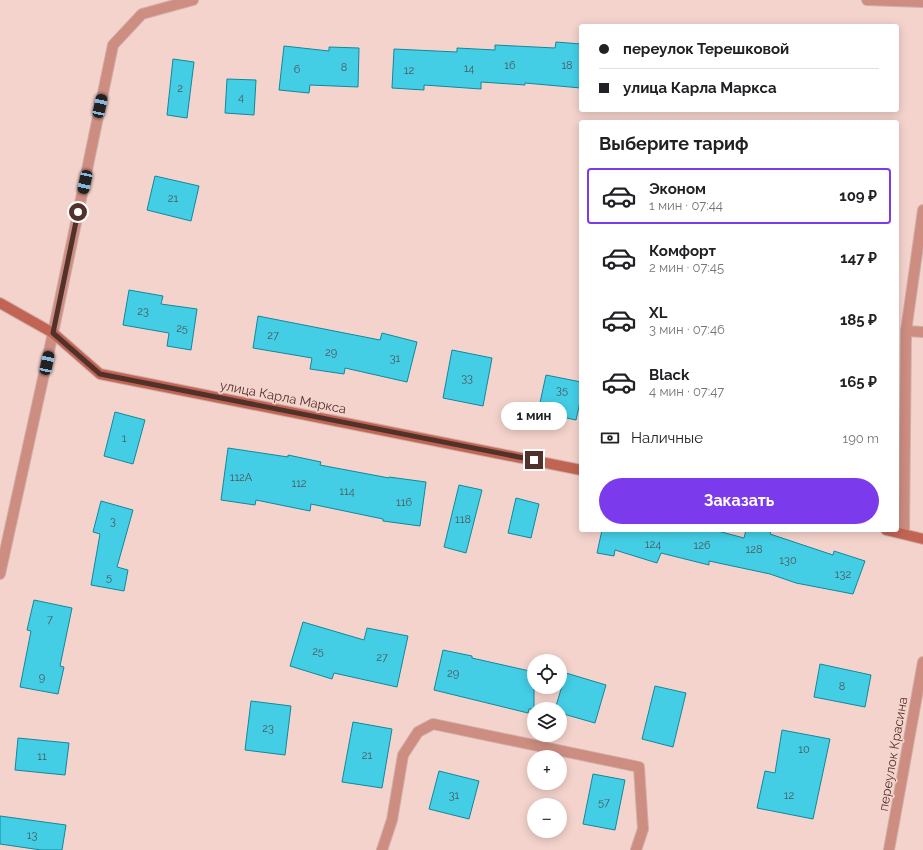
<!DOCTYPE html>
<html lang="ru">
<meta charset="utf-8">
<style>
body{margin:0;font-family:Raleway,sans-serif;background:#f2f2f2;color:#202124;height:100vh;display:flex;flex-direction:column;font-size:15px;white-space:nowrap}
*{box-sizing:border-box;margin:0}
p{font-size:13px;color:#757577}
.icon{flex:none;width:22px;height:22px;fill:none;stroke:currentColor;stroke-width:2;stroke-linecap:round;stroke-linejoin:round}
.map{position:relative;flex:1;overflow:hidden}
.details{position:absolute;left:579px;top:120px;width:320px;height:412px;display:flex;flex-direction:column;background:#fff;border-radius:4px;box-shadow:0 2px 10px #0003}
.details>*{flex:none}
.banner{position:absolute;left:579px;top:24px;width:320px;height:88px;border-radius:4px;box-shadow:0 2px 10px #0003;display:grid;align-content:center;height:88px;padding:0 20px;background:#fff}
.controls{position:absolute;left:527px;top:654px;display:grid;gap:8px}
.controls a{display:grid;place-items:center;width:40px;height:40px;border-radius:50%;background:#fff;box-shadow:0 2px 10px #0003;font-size:20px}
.end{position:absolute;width:18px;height:18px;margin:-9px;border:5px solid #52312b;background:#fff;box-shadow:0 0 0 2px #fff}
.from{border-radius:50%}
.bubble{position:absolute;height:28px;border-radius:14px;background:#fff;box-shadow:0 2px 10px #0003;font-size:13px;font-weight:700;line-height:28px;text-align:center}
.car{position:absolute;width:12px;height:24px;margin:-12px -6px;border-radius:5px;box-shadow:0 0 3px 1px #0007;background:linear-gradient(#222 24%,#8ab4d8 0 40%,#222 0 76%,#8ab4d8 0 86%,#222 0)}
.banner b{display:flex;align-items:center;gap:14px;height:38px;font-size:15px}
.banner b+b{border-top:1px solid #e0e0e0}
.banner i{width:10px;height:10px;background:#202124}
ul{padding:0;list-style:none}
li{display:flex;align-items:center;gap:12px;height:56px;margin:0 8px 6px;padding:0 12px;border:2px solid transparent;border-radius:4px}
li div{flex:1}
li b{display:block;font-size:15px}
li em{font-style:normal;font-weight:700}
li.active{border-color:#7c3aed}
li>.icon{width:36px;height:36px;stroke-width:1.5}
h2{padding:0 20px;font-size:18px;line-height:48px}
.pay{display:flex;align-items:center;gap:10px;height:44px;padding:0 20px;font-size:15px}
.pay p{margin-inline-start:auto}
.action{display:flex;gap:8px;margin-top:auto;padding:8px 20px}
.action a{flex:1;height:46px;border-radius:24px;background:#7c3aed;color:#fff;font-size:16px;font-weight:700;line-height:46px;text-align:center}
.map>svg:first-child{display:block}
.building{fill:#44cee6;stroke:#11889b}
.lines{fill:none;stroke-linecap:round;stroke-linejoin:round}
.street-casing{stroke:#d0afa9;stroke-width:12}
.secondary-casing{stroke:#d0afa9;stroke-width:12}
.street{stroke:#cd8d81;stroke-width:10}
.secondary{stroke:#c16453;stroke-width:10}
.route{stroke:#52312b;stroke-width:5}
.labels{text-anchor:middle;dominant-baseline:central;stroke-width:3.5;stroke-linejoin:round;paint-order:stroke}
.number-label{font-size:11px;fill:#4e585a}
.street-label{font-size:13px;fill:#52312b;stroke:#f4d3cc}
</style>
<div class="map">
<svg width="923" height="850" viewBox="0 0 923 850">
<rect width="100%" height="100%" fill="#f4d3cc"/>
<g class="building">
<path d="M556,42L581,44V88L525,83V85L481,82V89L424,85V90L392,88L394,49L457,52V48L495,50V45L555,48Z"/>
<path d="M284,46L329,51V47L359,48L358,87L310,85L309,93L279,90Z"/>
<path d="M173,59L194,62L187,118L167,115Z"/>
<path d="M227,79L256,80L254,115L225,113Z"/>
<path d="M155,176L199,186L191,221L147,210Z"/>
<path d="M129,290L163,296L161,304L197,309L191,350L167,346L169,333L123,325Z"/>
<path d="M258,316L380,340L382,333L417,342L407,382L345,368L344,374L310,369L312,358L253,348Z"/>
<path d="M452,350L492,358L483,406L443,398Z"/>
<path d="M546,375L581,382V398L576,420L538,412Z"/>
<path d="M115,412L145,420L133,464L104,456Z"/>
<path d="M228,448L288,457V455L321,462L320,465L389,478V477L426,482L420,526L383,521V519L311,504L310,511L256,500L255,505L221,500Z"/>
<path d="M459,485L482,490L466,553L444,547Z"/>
<path d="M516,498L539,504L531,538L508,533Z"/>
<path d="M101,501L133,510L117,567L128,570L124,591L91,585L100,534L93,532Z"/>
<path d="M602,530H714L744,538L746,530H771L770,534L833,555L834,551L865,561L853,594L796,583L770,574L709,561V565L661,553L657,563L615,550L614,556L597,553Z"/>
<path d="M34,600L72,608L60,666L64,667L58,694L20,687L31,631L27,630Z"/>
<path d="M303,622L364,640L367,628L408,636L397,687L334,673L332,679L290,666Z"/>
<path d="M443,650L472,656V658L534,672V709H529L528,713L434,690Z"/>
<path d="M820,664L871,675L865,707L814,697Z"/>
<path d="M566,673L606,685L595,723L560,713V709H555Z"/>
<path d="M655,686L686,693L673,747L642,739Z"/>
<path d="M251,701L291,706L285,755L245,750Z"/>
<path d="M353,722L392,729L382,788L342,782Z"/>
<path d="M782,730L830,739L813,819L757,808L765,771L775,773Z"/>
<path d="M18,738L69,743L65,775L15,770Z"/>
<path d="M439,771L479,781L469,819L429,809Z"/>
<path d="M593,774L625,780L615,830L583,824Z"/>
<path d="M0,816L66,825L62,850H41L0,844Z"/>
</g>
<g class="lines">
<g class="street-casing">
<g id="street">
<path d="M867,0L923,2"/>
<path d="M906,331L923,332"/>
<path d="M904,533L906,331L923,210"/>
<path d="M0,574L53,333L113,45L142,14L193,0"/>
<path d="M382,850L392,820L403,755L418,732L433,724L639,767L643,829L636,850"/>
<path d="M889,850L923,662"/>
</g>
</g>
<g class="secondary-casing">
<g id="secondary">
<path d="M0,303L53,333L100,374L581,470"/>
<path d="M886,530L923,539"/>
</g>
</g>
<use href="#street" class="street"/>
<use href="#secondary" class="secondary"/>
</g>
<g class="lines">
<path class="route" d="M78,212L53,333L100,374L534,460"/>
</g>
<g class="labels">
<g class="number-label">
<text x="510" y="65">16</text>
<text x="567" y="65">18</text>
<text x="344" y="67">8</text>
<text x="469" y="68">14</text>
<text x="297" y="69">6</text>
<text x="409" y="70">12</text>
<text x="180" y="88">2</text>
<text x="241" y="97">4</text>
<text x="173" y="198">21</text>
<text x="143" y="311">23</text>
<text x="182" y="328">25</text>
<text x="273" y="335">27</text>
<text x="331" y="352">29</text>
<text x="395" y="358">31</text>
<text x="467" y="378">33</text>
<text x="562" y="390">35</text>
<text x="124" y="438">1</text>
<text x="241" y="477">112А</text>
<text x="299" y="483">112</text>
<text x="347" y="491">114</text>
<text x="404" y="502">116</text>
<text x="463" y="519">118</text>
<text x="113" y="521">3</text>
<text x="653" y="544">124</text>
<text x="702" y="545">126</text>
<text x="754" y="549">128</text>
<text x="788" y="560">130</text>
<text x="843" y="574">132</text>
<text x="109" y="577">5</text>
<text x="50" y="619">7</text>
<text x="318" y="651">25</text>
<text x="382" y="657">27</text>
<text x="453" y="673">29</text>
<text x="42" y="677">9</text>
<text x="842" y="686">8</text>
<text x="268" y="728">23</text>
<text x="804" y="749">10</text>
<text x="367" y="755">21</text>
<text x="42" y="756">11</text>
<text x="454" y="795">31</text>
<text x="789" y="795">12</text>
<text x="604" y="802">57</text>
<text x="32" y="835">13</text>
</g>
<g class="street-label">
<text transform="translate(283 397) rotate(11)">улица Карла Маркса</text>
<text transform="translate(893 754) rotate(-80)">переулок Красина</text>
</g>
</g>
</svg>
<div class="controls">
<a><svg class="icon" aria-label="locate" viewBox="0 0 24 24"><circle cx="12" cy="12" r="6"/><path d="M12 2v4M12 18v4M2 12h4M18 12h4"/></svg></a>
<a><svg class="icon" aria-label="layers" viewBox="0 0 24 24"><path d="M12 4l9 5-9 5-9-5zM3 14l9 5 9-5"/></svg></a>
<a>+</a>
<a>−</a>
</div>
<i class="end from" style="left:78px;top:212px"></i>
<i class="end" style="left:534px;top:460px"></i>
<div class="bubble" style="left:501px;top:402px;width:66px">1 мин</div>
<i class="car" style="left:100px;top:106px;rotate:12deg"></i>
<i class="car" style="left:85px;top:182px;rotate:192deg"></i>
<i class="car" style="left:47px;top:363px;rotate:12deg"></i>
<div class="banner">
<b><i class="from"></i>переулок Терешковой</b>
<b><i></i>улица Карла Маркса</b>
</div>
<section class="details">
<h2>Выберите тариф</h2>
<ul>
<li class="active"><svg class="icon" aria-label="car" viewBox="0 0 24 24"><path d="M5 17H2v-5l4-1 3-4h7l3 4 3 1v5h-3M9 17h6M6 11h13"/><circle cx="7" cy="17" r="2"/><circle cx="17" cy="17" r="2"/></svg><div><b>Эконом</b><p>1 мин · 07:44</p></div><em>109 ₽</em></li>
<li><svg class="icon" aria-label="car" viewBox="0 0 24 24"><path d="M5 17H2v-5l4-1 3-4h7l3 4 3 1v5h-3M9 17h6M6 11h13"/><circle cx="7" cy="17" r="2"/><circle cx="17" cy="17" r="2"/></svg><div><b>Комфорт</b><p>2 мин · 07:45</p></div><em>147 ₽</em></li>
<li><svg class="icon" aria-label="car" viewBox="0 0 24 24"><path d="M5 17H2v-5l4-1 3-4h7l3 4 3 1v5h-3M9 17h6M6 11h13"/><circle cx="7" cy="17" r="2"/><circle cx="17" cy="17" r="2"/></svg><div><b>XL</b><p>3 мин · 07:46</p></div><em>185 ₽</em></li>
<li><svg class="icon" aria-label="car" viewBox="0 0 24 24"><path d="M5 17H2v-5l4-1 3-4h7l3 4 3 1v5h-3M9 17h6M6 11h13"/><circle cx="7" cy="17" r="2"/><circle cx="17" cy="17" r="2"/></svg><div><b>Black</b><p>4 мин · 07:47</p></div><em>165 ₽</em></li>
</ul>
<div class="pay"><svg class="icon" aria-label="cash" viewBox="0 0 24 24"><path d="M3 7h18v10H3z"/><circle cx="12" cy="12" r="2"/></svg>Наличные<p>190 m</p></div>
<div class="action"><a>Заказать</a></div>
</section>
</div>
